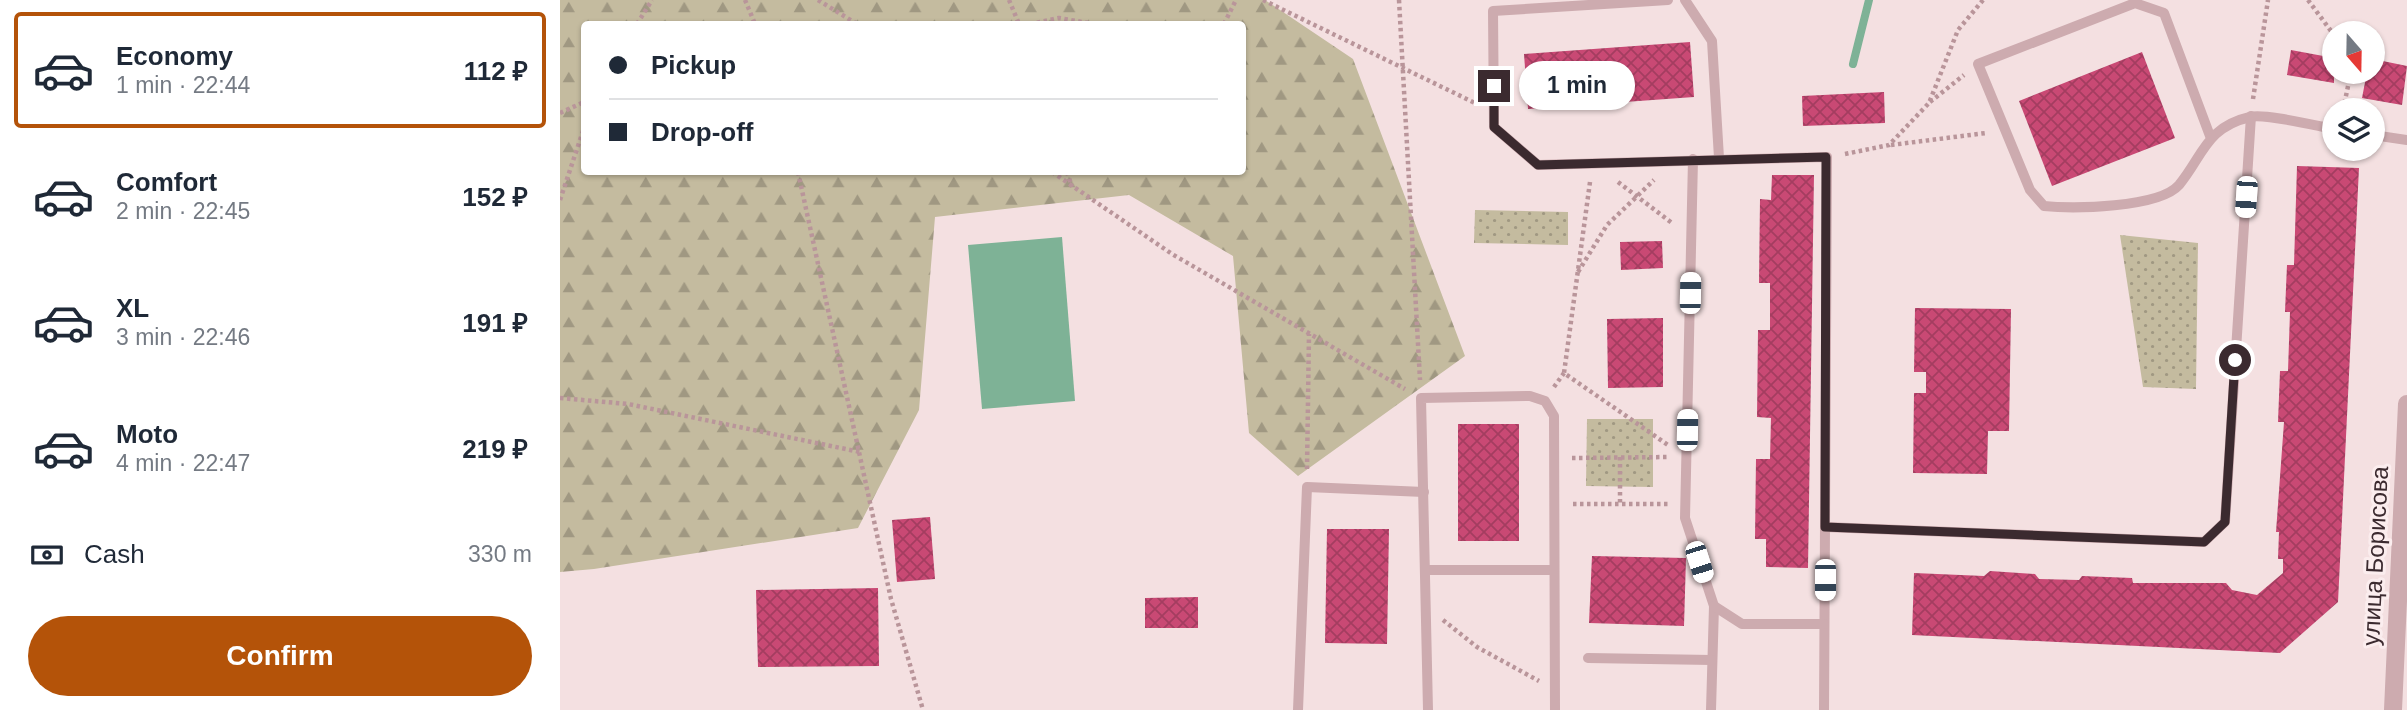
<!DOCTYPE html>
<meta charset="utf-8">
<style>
body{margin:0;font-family:Helvetica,sans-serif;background:#f6f6f7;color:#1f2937;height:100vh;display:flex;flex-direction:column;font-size:26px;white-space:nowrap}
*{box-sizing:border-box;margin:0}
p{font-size:23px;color:#747a83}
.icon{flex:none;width:38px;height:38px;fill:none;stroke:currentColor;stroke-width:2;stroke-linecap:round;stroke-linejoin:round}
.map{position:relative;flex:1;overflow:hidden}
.sheet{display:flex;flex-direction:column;background:#fff;width:560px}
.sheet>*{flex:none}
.banner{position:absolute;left:21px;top:21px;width:665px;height:154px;border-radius:7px;box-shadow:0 2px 5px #0004;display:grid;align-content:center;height:154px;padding:0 28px;background:#fff}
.needle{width:46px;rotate:160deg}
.buttons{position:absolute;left:1762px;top:21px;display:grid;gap:14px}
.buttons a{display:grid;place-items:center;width:63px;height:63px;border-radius:50%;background:#fff;box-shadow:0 2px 5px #0004;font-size:35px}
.end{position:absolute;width:32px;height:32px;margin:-16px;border:9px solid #3b2a2f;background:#fff;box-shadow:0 0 0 4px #fff}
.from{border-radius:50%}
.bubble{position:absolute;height:49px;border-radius:24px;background:#fff;box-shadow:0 2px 5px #0004;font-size:23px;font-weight:800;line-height:49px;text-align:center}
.car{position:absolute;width:21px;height:42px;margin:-21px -10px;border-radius:9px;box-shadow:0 0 5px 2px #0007;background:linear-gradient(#fff 24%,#345 0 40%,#fff 0 76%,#345 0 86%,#fff 0)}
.banner b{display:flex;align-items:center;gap:24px;height:66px;font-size:26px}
.banner b+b{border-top:2px solid #e0e1e3}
.banner i{width:18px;height:18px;background:#1f2937}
ul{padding:12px 0 0;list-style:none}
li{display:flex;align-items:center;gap:21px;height:116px;margin:0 14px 10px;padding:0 14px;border:4px solid transparent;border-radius:7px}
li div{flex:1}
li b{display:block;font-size:26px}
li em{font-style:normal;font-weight:800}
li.current{border-color:#b45309}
li>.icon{width:63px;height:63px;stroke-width:1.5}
.pay{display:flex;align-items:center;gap:18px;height:77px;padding:0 28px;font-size:26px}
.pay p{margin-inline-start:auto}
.primary-button{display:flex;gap:14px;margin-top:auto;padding:14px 28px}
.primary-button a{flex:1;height:80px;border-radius:42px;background:#b45309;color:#fff;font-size:28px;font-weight:800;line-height:80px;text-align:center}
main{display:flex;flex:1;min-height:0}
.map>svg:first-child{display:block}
.forest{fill:url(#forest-firs);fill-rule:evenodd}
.park{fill:url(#park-dots)}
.water{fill:#7eb296}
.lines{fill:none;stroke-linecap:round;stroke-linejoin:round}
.stream{stroke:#7eb296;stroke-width:8}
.building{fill:url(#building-cross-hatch)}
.path{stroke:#b9959a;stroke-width:4.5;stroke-dasharray:3.5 3.5;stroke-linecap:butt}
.service{stroke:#cdabaf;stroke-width:10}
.minor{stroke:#cdabaf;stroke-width:18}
.route{stroke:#3b2a2f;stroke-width:9}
.labels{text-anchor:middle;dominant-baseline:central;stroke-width:6;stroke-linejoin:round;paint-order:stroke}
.street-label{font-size:24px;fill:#3b2a2f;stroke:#fbedee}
</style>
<main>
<section class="sheet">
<ul>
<li class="current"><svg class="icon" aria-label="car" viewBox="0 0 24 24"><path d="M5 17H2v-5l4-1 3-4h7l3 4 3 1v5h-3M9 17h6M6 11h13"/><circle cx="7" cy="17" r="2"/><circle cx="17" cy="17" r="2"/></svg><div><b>Economy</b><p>1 min · 22:44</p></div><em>112 ₽</em></li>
<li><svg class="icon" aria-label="car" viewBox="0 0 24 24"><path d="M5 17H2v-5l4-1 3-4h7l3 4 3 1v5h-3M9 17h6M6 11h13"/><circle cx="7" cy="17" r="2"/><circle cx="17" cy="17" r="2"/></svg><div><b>Comfort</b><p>2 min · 22:45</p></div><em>152 ₽</em></li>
<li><svg class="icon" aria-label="car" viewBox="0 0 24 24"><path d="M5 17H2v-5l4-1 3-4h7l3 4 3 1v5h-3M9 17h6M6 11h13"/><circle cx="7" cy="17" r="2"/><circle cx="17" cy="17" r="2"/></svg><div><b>XL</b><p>3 min · 22:46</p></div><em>191 ₽</em></li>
<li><svg class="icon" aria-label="car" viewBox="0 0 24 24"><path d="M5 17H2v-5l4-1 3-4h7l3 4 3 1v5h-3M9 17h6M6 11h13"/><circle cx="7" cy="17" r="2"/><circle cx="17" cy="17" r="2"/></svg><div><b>Moto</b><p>4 min · 22:47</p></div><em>219 ₽</em></li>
</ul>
<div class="pay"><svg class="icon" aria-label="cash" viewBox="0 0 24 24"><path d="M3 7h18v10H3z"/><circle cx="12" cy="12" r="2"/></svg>Cash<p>330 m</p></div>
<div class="primary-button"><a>Confirm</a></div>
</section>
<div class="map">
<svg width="1847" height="710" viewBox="0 0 1847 710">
<defs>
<pattern id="forest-firs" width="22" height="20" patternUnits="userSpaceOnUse" patternTransform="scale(1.75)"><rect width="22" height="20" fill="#c4bb9f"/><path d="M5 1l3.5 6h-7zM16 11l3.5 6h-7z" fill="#a09882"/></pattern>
<pattern id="park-dots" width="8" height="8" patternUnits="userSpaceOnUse" patternTransform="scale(1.75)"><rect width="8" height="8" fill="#c4bb9f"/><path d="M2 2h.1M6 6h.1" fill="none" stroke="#a09882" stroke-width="1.8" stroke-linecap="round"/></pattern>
<pattern id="building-cross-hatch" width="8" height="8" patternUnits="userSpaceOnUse" patternTransform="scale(1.75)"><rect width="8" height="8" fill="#c94974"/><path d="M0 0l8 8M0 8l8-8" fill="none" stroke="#a43d60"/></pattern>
</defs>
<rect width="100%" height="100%" fill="#f4e0e1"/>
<path class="forest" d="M0,0H705L793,59L905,356L738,476L689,433L673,256L569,195L375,217L359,410L298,528L34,569L0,572ZM24,24H682V172H24Z"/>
<g class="park">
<path d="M915,210L1008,212V245L914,243Z"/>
<path d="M1560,235L1638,243L1636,389L1583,387Z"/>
<path d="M1027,419H1093V487L1026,486Z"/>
</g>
<path class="water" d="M502,237L515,401L422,409L408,245Z"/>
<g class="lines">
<path class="stream" d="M1293,64L1309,0"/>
</g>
<g class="building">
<path d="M1130,42L1134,97L968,109L964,54Z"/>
<path d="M1731,50L1774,58V83L1727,75Z"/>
<path d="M1582,52L1615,138L1492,186L1459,101Z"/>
<path d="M1813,59L1847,66L1842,105L1802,98L1807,72H1813Z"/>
<path d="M1324,92L1325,123L1243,126L1242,96Z"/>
<path d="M1737,166L1799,168L1778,602L1720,653L1352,635L1354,573L1424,576L1430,571L1475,574L1479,579L1519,580L1522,576L1572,578L1573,583H1666L1672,590L1697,595L1723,573V559H1718L1719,532H1716L1724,422H1718L1720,371H1728L1730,312H1725L1726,288L1727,265H1734Z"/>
<path d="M1212,175H1254L1248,568L1206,567V539H1195L1196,459H1210L1211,418L1197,417L1198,330H1210V283H1199L1200,199L1211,200Z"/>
<path d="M1102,241L1103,268L1061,270L1060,242Z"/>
<path d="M1355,308L1451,309L1449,431H1428L1427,474L1353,473L1354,393H1366V372H1354Z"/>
<path d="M1103,318V387L1048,388L1047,319Z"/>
<rect x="898" y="424" width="61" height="117"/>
<path d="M370,517L375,579L337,582L332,520Z"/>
<path d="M767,529H829L827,644L765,643Z"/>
<path d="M1032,556L1126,558L1124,626L1029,623Z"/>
<path d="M318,588L319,666L198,667L196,590Z"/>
<path d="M638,597V628H585V598Z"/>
</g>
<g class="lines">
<g class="path">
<path d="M185,0L195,24"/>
<path d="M258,0L297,24"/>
<path d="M449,0L459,24"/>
<path d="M703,0L917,104"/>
<path d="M839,0L860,380"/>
<path d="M1748,0L1774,35"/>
<path d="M77,24L92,0"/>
<path d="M470,24L499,18L534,24"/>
<path d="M664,24L676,0"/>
<path d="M1693,99L1708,0"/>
<path d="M1370,102L1404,75"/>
<path d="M1783,110L1791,72"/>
<path d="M0,113L24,102"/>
<path d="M1331,145L1426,133"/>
<path d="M1285,154L1329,145L1369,103L1398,30L1423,0"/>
<path d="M238,172L331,599L363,710"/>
<path d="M492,172L612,254L845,389"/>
<path d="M507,172L512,187"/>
<path d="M1030,182L1004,373L1108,445"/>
<path d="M1058,182L1112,223"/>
<path d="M0,200L24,128"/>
<path d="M1018,272L1047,225L1094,180"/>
<path d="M994,387L1004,373"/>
<path d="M0,398L68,404L300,452"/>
<path d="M1060,457V504"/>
<path d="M1012,458L1109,457"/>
<path d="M747,469L749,334"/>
<path d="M1013,504H1109"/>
<path d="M883,620L917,647L979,681"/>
</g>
<g class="service">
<path d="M1108,0L933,11L934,127L978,165L1267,157L1264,710"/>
<path d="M1125,0L1152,41L1159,158"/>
<path d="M1813,135L1847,140"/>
<path d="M1650,136L1604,13L1575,3L1418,64L1470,190L1484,206C1512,209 1599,208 1619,185C1643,156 1646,127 1690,117C1704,113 1757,126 1774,129"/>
<path d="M1133,159L1125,518L1154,606L1151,710"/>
<path d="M1265,527L1644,542L1665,522L1691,116"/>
<path d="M865,570H994"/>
<path d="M1154,606L1182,624H1264"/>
<path d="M1028,658L1152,660"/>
<path d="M738,710L747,487L864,492"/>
<path d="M868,710L861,398L970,396L985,401L994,416L995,710"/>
</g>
<path class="minor" d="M1833,710L1847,404"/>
</g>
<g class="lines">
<path class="route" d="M934,86V127L978,165L1266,157L1265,527L1644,542L1665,522L1675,360"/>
</g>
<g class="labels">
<g class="street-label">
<text transform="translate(1815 556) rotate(-87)">улица Борисова</text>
</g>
</g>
</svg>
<div class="buttons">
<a><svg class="needle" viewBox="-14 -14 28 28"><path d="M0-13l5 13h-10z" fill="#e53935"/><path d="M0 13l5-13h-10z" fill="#747a83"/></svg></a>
<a><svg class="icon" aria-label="layers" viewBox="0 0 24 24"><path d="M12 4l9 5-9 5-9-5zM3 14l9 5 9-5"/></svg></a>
</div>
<i class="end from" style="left:1675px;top:360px"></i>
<i class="end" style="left:934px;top:86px"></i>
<div class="bubble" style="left:959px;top:61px;width:116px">1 min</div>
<i class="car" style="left:1686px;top:197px;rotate:184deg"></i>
<i class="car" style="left:1130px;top:293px;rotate:1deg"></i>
<i class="car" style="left:1127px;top:430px;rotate:1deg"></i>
<i class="car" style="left:1139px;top:562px;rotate:162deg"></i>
<i class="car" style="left:1265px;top:580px;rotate:180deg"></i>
<div class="banner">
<b><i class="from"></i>Pickup</b>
<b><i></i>Drop-off</b>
</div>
</div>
</main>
